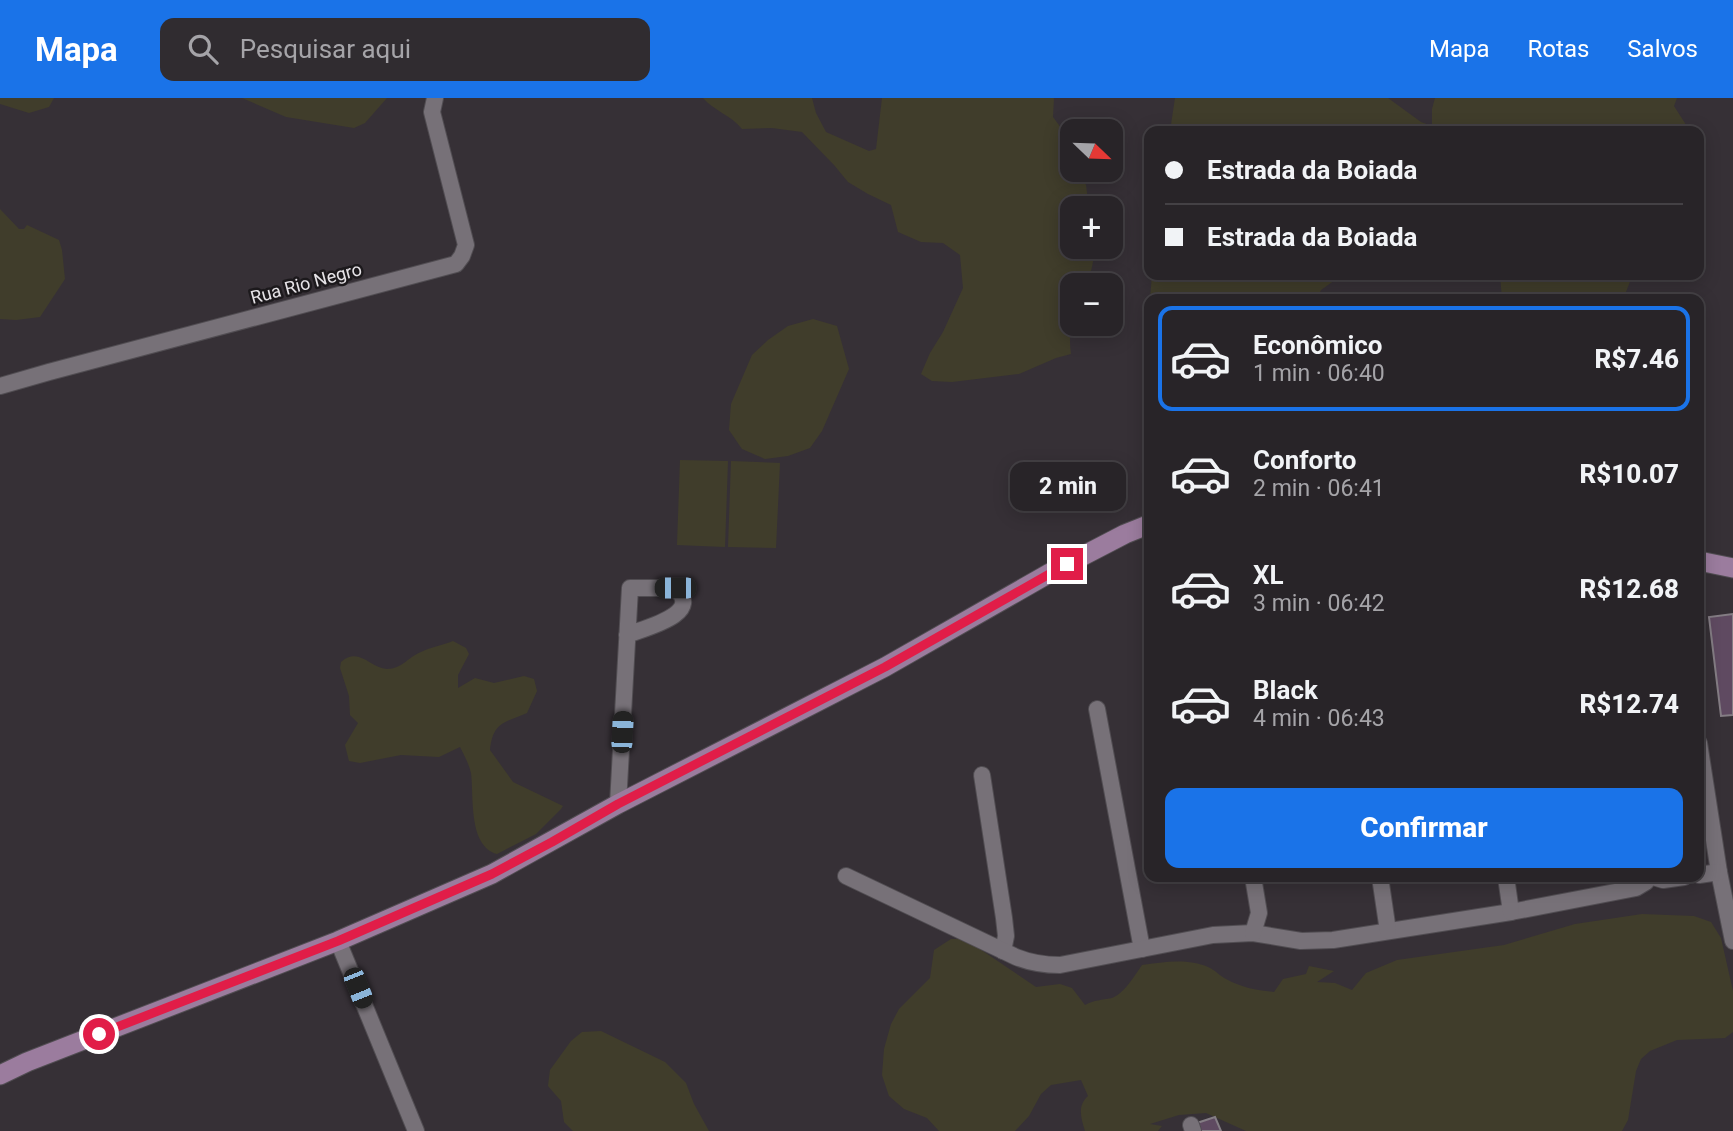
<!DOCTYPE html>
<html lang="pt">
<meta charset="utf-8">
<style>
body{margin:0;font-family:Roboto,sans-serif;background:#302c30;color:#f1f3f6;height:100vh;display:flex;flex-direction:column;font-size:26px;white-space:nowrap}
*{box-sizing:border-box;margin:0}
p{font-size:23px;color:#a5a4a8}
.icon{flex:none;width:38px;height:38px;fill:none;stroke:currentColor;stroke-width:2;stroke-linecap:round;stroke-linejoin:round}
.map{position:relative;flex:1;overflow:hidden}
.drawer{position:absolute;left:1144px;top:196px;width:560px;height:588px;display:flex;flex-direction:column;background:#282428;border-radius:14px;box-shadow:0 4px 18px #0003,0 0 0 2px #444145}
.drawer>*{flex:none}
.banner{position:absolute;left:1144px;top:28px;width:560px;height:154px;border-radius:14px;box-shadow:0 4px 18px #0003,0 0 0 2px #444145;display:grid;align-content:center;height:154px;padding:0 21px;background:#282428}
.needle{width:46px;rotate:113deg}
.buttons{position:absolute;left:1060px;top:21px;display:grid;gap:14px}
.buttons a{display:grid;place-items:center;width:63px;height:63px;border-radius:14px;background:#282428;box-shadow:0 4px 18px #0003,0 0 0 2px #444145;font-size:35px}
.end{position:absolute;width:32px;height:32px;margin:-16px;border:9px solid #e11d48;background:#fff;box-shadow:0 0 0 4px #fff}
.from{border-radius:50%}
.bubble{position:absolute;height:49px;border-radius:14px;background:#282428;box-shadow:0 4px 18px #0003,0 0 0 2px #444145;font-size:23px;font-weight:800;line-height:49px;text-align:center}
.car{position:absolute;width:21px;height:42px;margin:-21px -10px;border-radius:9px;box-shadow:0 0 5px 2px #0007;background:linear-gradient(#222 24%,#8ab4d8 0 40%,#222 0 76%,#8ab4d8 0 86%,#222 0)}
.banner b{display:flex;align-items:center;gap:24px;height:66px;font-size:26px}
.banner b+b{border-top:2px solid #444145}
.banner i{width:18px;height:18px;background:#f1f3f6}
ul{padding:12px 0 0;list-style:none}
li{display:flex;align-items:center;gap:21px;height:105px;margin:0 14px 10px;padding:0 7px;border:4px solid transparent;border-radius:14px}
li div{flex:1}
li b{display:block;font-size:26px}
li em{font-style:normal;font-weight:800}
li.active{border-color:#1a73e8}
li>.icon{width:63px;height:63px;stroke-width:1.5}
.primary-button{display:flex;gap:14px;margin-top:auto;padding:14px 21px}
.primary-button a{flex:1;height:80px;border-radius:14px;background:#1a73e8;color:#fff;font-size:28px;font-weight:800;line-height:80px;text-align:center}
header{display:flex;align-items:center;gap:42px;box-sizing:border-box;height:98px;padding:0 35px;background:#1a73e8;color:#fff}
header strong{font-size:33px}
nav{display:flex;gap:38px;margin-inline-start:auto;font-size:24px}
.search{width:490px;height:63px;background:#302c30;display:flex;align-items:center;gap:18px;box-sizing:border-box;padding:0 24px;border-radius:14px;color:#a5a4a8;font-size:26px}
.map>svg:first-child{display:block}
.green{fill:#403d2b}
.building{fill:#5f4a61;stroke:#847d84;stroke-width:2}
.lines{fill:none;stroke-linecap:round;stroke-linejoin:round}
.minor-casing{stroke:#514d52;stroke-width:18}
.major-casing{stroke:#514d52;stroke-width:21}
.minor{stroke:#777178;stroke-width:16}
.major{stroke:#9b7c9e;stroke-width:19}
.route{stroke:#e11d48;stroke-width:9}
.labels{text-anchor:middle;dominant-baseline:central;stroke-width:5;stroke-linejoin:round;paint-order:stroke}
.street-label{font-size:18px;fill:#e6e3e7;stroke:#1c191c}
</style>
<header>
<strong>Mapa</strong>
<div class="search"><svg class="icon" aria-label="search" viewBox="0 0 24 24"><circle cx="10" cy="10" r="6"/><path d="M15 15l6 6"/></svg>Pesquisar aqui</div>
<nav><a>Mapa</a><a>Rotas</a><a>Salvos</a></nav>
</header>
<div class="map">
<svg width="1733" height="1033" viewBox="0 0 1733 1033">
<rect width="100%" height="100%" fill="#363036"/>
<g class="green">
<path d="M0,0H54L49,9L29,15L0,6Z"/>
<path d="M242,0H387L365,25L354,30L286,19Z"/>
<path d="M703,0H812L816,15L826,34L869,53L876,51L882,0H1054L1053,19L1067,38L1073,53V72H1080L1086,87L1089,110H1073V149H1093C1095,162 1091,175 1086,187H1073C1073,196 1074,207 1073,216C1070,230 1069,242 1071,256L1056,260L1019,276L952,284L932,283L921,276L930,255L943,234L963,190L960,157L943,145L921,144L898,134L891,107L868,96L848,84L834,67L802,34L772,30L742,31C731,17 714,13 703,0Z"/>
<path d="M1175,0H1388L1421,24L1432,28V11L1435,0H1677L1674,8L1690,33H1170Z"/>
<path d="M0,111L19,131H24L27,127L59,142L62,152L65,181L40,219L16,222L0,221Z"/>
<path d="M1152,177H1342L1321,192L1317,201H1150Z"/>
<path d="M1500,177H1658L1645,184L1631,181L1626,194L1629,201H1502Z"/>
<path d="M813,221L837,228L849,271L822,333L810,350L788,358L765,361L742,351L729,332L731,306L752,257L768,242L788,228Z"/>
<path d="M680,362L728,363L725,449L677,447Z"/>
<path d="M731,363L780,365L776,450L728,449Z"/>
<path d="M453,543L466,550L469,556L458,577V590L475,580L494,585L524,578L534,581L537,593L527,615C504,625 493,624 490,652L513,684L563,708L561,711L536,736L497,756C468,748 474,699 471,675C469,666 464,657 460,649L439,659L401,657L360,665L349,663L345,647L358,625L350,617L349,598L340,570L341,564C359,548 370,570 387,571C402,571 408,559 421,554C431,549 443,547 453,543Z"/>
<path d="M1642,816L1694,818L1711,824L1721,840L1733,893V934L1725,940L1677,942L1650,953L1641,961L1636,973L1628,1022L1622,1033H1246L1206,1015L1179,1017L1150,1026L1162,1028L1158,1033H1085C1081,1020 1077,1008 1088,998L1081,982L1051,987L1041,996L1029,1018L1015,1033H939L927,1020L904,1011L889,998L882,977L884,951L891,926L899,911L930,880L934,852L951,841H965L1036,889L1060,886L1072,890L1085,907C1095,902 1101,902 1112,900C1124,896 1135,877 1142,867C1163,864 1188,860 1208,869C1215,872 1220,878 1226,881C1242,890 1257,892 1274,894L1283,881L1306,876L1309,868L1334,873L1317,884L1335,885L1352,892L1366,875L1397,862L1504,847L1575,826Z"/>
<path d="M601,933L665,964L686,985L694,1006L709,1033H573L564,1024L561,1003L548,988L550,972L571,943L582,934Z"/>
</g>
<g class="building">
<path d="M1733,516V617L1721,618L1709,519Z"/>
<path d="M1215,1019L1221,1033H1193L1191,1027Z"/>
</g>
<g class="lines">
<g class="minor-casing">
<g id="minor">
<path d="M0,288L49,274L456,166L462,158L466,147L432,14L435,0"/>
<path d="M1097,611L1142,851"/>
<path d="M1699,645L1719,774L1733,843"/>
<path d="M982,677L1004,820L1006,838L1003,853"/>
<path d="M618,706L630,490H675C705,516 644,530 627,537"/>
<path d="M1699,777L1719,774"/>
<path d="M846,778L1016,859C1031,865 1044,867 1060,867L1213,837L1253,835L1301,843L1333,842L1511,814L1636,790L1646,784L1648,779"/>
<path d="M1380,779L1388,833"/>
<path d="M1506,779L1511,814"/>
<path d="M1653,779L1663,782L1684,779"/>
<path d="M1253,835L1259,815L1253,779"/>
<path d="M338,843L416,1033"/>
<path d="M1191,1027L1193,1033"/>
</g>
</g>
<g class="major-casing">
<g id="major">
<path d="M1699,463L1733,470"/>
<path d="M0,977L27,964L338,843L492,776L618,706L885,569L1048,476L1125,436L1150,426"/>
</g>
</g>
<use href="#minor" class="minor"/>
<use href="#major" class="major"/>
</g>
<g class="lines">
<path class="route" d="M99,936L338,843L492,776L552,744L618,706L885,569L1067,466"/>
</g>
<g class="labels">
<g class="street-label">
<text transform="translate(306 185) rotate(-15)">Rua Rio Negro</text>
</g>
</g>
</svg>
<div class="buttons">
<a><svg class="needle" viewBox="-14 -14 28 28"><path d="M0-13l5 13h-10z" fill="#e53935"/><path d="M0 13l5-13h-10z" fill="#a5a4a8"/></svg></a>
<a>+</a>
<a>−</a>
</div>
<i class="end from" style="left:99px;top:936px"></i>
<i class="end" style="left:1067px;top:466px"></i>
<div class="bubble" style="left:1010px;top:364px;width:116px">2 min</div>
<i class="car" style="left:675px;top:490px;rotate:270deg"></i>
<i class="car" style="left:622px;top:634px;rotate:3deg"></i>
<i class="car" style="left:358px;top:890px;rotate:158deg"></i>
<div class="banner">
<b><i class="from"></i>Estrada da Boiada</b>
<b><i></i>Estrada da Boiada</b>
</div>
<section class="drawer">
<ul>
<li class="active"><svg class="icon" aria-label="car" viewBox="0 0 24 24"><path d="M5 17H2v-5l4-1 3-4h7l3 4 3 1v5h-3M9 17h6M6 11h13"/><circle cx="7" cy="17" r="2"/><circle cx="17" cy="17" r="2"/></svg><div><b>Econômico</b><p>1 min · 06:40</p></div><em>R$7.46</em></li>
<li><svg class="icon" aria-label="car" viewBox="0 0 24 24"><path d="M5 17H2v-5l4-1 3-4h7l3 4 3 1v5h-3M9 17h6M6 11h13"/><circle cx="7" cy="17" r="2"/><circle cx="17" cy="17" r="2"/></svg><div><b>Conforto</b><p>2 min · 06:41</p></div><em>R$10.07</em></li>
<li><svg class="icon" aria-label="car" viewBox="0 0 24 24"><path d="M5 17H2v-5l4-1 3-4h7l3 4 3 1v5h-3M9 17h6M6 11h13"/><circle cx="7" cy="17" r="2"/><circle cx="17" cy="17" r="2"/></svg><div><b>XL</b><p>3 min · 06:42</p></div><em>R$12.68</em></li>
<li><svg class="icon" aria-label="car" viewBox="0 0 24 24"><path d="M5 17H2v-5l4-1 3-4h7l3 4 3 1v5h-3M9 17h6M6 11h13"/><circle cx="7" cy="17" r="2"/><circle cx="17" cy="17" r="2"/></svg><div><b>Black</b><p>4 min · 06:43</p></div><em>R$12.74</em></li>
</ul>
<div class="primary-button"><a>Confirmar</a></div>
</section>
</div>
